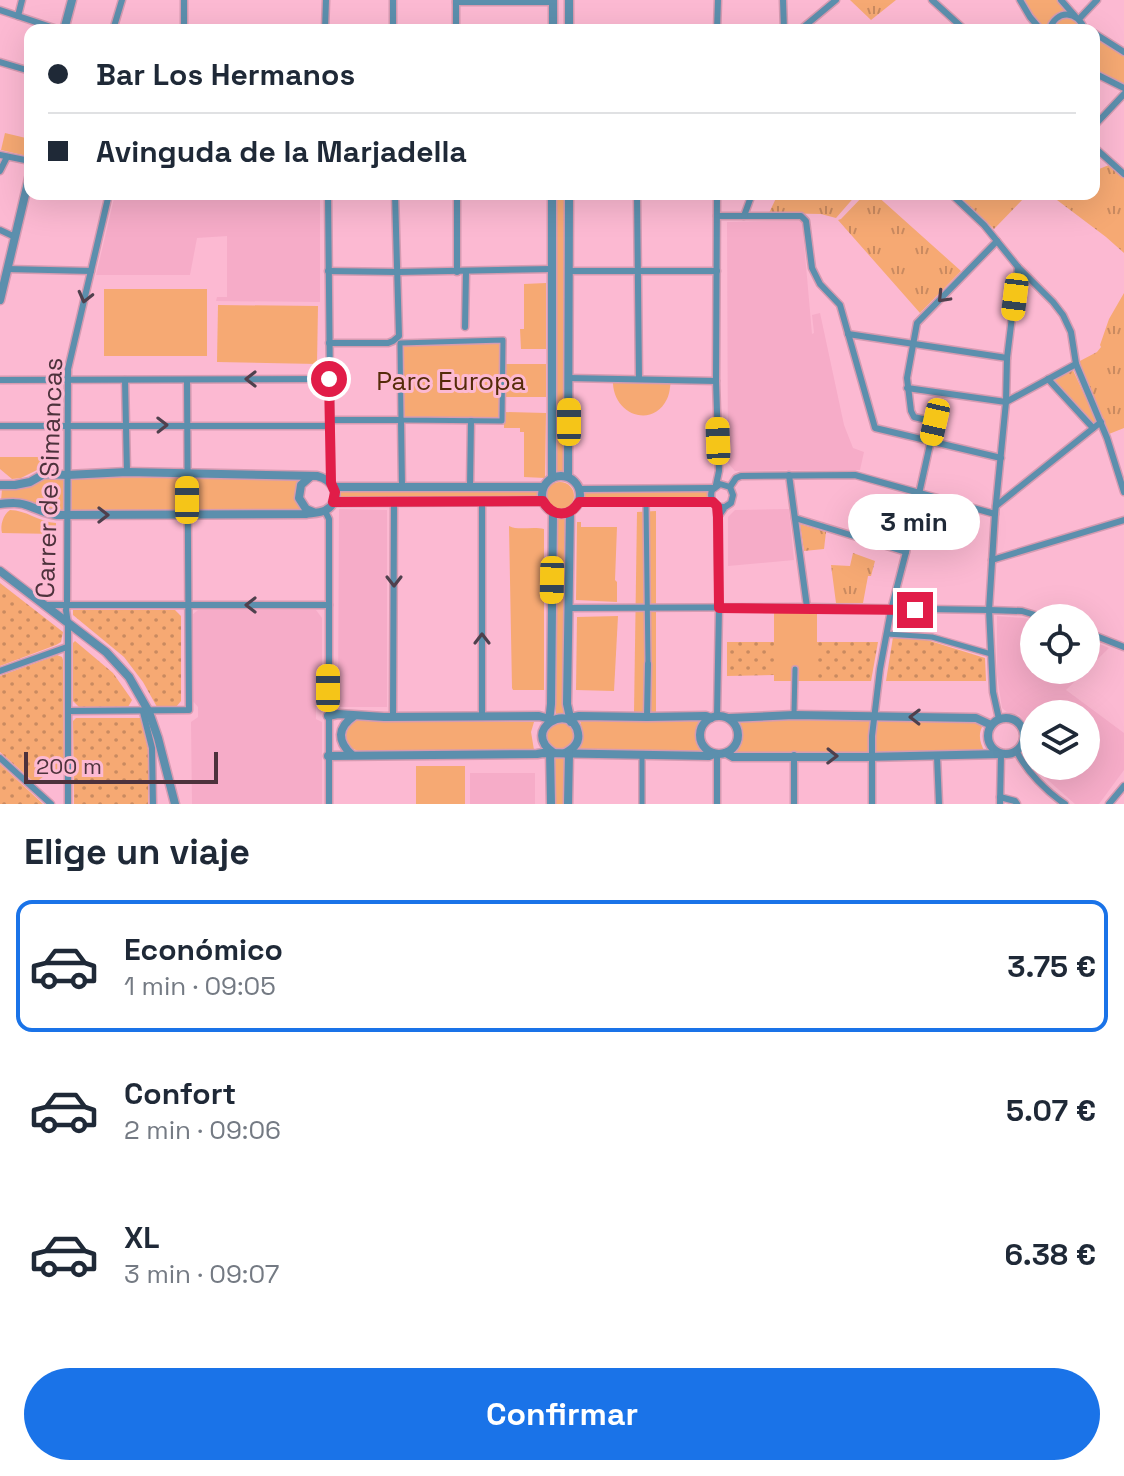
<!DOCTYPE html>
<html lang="es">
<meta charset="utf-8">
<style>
body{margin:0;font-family:"Space Grotesk",sans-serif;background:#f2f2f3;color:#1f2937;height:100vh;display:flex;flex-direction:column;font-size:30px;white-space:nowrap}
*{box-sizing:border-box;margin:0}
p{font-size:26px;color:#747a83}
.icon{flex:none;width:44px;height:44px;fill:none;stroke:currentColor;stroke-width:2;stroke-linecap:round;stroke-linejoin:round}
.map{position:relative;height:804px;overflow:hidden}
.panel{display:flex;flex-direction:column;background:#fff;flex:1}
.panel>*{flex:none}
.hud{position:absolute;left:24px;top:24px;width:1076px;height:176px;border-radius:16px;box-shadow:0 8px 32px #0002;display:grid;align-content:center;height:176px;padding:0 24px;background:#fff}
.tools{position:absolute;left:1020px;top:604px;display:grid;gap:16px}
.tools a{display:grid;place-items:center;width:80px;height:80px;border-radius:50%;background:#fff;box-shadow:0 8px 32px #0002;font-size:40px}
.scale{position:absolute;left:24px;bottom:20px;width:194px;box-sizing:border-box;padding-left:8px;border:4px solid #4d323c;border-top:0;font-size:22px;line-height:28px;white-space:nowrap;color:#4d323c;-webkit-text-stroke:6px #fcb9d2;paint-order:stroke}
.end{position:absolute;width:36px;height:36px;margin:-18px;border:10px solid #e11d48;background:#fff;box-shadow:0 0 0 4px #fff}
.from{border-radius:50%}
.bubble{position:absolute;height:56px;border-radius:28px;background:#fff;box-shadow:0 8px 32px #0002;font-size:26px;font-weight:700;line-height:56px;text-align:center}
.car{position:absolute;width:24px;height:48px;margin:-24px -12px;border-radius:10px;box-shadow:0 0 6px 2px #0007;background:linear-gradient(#f5c518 24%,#345 0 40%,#f5c518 0 76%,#345 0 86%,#f5c518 0)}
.hud b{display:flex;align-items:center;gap:28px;height:76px;font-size:30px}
.hud b+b{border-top:2px solid #e0e1e3}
.hud i{width:20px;height:20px;background:#1f2937}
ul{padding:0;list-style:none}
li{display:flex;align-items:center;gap:24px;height:132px;margin:0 16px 12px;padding:0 8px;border:4px solid transparent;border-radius:16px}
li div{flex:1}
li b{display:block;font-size:30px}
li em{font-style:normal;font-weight:700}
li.active{border-color:#1a73e8}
li>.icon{width:72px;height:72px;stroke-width:1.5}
h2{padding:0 24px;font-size:36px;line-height:96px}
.button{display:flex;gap:16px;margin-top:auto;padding:16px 24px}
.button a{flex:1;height:92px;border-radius:48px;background:#1a73e8;color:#fff;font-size:32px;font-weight:700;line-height:92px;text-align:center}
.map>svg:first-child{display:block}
.built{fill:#f6acc8;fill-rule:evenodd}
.grass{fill:url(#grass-tufts)}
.park{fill:#f6a973}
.garden{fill:url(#garden-dots)}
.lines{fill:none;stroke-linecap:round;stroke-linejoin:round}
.pedestrian-casing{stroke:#d69bb1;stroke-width:8}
.minor-casing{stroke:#d69bb1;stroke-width:9}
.tertiary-casing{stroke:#d69bb1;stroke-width:11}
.pedestrian{stroke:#5c8fad;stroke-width:5}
.minor{stroke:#5c8fad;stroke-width:6}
.tertiary{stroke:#5c8fad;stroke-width:8}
.oneway{stroke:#4f404d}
.route{stroke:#e11d48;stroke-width:10}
.labels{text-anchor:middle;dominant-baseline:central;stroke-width:6;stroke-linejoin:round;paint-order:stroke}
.park-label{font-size:26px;fill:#542b09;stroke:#fcb9d2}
.street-label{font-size:26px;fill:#4d323c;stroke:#fcb9d2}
</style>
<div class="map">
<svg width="1124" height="804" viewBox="0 0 1124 804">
<defs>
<pattern id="grass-tufts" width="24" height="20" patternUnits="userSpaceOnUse" patternTransform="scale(2)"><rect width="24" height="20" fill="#f6a973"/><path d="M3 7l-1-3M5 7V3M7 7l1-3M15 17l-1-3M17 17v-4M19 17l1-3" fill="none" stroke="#c98a60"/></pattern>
<pattern id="garden-dots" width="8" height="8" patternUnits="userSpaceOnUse" patternTransform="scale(2)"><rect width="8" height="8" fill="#f6a973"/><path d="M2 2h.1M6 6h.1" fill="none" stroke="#c98a60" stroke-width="1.8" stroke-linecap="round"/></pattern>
</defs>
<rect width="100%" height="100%" fill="#fcb9d2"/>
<g class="built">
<path d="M115,194H320V302L216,301L217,297H227V236L197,238L190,275H96Z"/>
<path d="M802,220L812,334L814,333L812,315L820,313L844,425L853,448L864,452L860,470L735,471L728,463L727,222Z"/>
<path d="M339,509L387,510V707H338Z"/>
<path d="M789,509L794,560L728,566V517L735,510Z"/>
<path d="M198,610H316L322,618V703L316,707V719L322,722V804H192L191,722L198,717V707L192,700V615Z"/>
<path d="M997,616L1034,619V670H1086V638L1109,648L1066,690L1124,733V770L1099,804H1075L1041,774L1027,758L1026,752L1031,738L1029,726L1019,715L1007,712L1002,708L997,675ZM1034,714H1086V766H1034Z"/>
<rect x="470" y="773" width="65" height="31"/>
</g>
<g class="grass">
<path d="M850,0H896L871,20Z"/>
<path d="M1109,165L1124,178V253L1106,237L1049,194H1094V171Z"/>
<path d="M778,194H857L836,218L821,214L769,213Z"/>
<path d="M865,194H875L961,271L920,313L838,220L841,219Z"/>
<path d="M956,194H1028L994,229Z"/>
<path d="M1124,293V428L1109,434L1078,362L1097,352L1101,347L1100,345L1109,319Z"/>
<path d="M1072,368L1097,422L1093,425L1053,378Z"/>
<path d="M800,524L826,532L824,549L804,551Z"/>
<path d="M853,553L875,561L871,576H868L863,603H836L831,565L850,566Z"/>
</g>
<g class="park">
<path d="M1020,0H1062L1084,26L1090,30H1042Z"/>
<path d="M1094,33L1124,52V87L1094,73Z"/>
<path d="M5,133L30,139L27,156L1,150Z"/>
<path d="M556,194H566L564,475L555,474Z"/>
<path d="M546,283V349H521L520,329H524V284Z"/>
<rect x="104" y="289" width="103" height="67"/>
<path d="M218,305L318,306L317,364L217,362Z"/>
<path d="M501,342L500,419L402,418V345Z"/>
<rect x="504" y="364" width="42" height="33"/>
<path d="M613,379L671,380C670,386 670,393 667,399C652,430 611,414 613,379Z"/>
<path d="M504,412L546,413L545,478L524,477V432H520V428H504Z"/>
<path d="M0,457H55V466L43,467L21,478L12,479L0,469Z"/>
<path d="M45,477L305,478L296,498L300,508L305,512H53L1,501L2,489L22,488Z"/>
<circle cx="560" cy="496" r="14"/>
<path d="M334,487H543V501L333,502Z"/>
<path d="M713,488V502H579L580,489Z"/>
<path d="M10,510C26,510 39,522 56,523V534L2,533C0,525 3,515 10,510Z"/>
<path d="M656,511V712H634L637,512Z"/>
<path d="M565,516V715H556L555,517Z"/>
<path d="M577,522H581V527H617L615,580L617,582V602L576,600Z"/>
<path d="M509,526C519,531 532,526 544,529V690H513L512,688Z"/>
<path d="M774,612L817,613V681H774Z"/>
<path d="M618,616L614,691L576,690L577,617Z"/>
<path d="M709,715L700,727L698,742L709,756L577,755C584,741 583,731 579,716Z"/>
<path d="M735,715L975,720L982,727C978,735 980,744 985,752L735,756C742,740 742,731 735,715Z"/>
<path d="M358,719H379L380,721L534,722L531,732L534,750H380L379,752C364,752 351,754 345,738L349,725Z"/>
<circle cx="560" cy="736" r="14"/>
<rect x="555" y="757" width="10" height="47"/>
<rect x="416" y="766" width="49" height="38"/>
</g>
<g class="garden">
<path d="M0,583L63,632L61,642L56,645L0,666Z"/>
<path d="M73,610H175L181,616V701L176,707H157L143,682L124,657L73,615Z"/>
<path d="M893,637L927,640L985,658L986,681H886Z"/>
<path d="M75,641L113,673L132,700L128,707H79L73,701V643Z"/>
<path d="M727,642H774V675L727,676Z"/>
<path d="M817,642H878L871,681H817Z"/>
<path d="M57,655L62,657L63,660L64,772L48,773L35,783L0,752V676Z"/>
<path d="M76,718H140L141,720L148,749V804H74L73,721Z"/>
<path d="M0,764L43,804H0Z"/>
</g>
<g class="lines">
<g class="pedestrian-casing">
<g id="pedestrian">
<path d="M503,340L502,421L401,420L400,343Z"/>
<path d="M646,502L648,664"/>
<path d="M887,634L932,637L991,654"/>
<path d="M794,714L795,669"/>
<path d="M642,755V804"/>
</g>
</g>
<g class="minor-casing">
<g id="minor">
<path d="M184,0V30"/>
<path d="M393,0V30"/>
<path d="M456,0V30"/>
<path d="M783,0L784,30"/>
<path d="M932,0L965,30"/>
<path d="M1020,0L1030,17L1041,30"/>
<path d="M1061,0L1075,16"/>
<path d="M456,2H553"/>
<path d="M0,10L60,30"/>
<path d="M18,16L22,0"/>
<path d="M1079,19L1097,0"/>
<path d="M113,30L122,0"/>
<path d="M325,30L326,0"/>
<path d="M717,30L718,0"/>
<path d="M800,30L836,0"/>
<path d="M1049,30C1057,9 1077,10 1085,30"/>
<path d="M1094,33L1124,52"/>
<path d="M0,62L30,71"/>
<path d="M1094,73L1124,88"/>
<path d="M1094,126L1124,94"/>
<path d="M1094,147L1124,174"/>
<path d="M0,155L30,161"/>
<path d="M0,171L7,157"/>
<path d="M328,194L331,483"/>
<path d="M637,194L639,379"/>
<path d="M951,194L984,225L1018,267L1053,302L1063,315L1071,332L1076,364L1107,438L1124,492"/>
<path d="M717,216H801L806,221L812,268L820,284L840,305L875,428L1001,458"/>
<path d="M744,216L752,194"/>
<path d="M0,230L15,237"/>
<path d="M7,269L91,271"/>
<path d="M328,271L398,272L552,269"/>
<path d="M569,271H717"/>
<path d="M457,272V194"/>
<path d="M465,327L466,272"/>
<path d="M848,334L1007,358"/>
<path d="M329,343H388L393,341L399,336L395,194"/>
<path d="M569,378L716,381"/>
<path d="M1048,379L1093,428"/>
<path d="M0,380L329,379"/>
<path d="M125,380L127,472"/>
<path d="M907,388L1006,402L1076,364"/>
<path d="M330,420H401L402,487"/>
<path d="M0,426H330"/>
<path d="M789,475L807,607"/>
<path d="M716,485L719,471L716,381L717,194"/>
<path d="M470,487L471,421"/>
<path d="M730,487L736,478L741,476L855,475L995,514"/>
<path d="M580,489L713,488"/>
<path d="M579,502H713"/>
<path d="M996,506L1101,422"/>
<path d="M325,511L329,519V804"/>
<path d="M718,517L725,507L731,503L733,495L730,487L720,484L712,490C709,499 714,508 725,507"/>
<path d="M795,518L906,552"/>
<path d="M992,560L1124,520"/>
<path d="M45,605H329"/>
<path d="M569,608L807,607L989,610L1022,611L1045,618"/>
<path d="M1086,632L1124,647"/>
<path d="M0,671L67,647"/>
<path d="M69,711L189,710L187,380"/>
<path d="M143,712L152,748L153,804"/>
<path d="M717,716L719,608L717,506"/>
<path d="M393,717L394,503"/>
<path d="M482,717V502"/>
<path d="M647,717L648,664"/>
<path d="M999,719L993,692L989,610L995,514L1006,402L1007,358L1018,267"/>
<path d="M1017,752C1027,772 1047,792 1065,804"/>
<path d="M794,755V804"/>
<path d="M937,756L939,804"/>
<path d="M0,758L51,804"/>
<path d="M1000,797L1015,801L1017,804"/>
<path d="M68,804V624L66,610L67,604L68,369L109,194"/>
<path d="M717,804V755"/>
<path d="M872,804V736L880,669L891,610L906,552L935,422L914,417L911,411L907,378L917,323L997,241"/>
<path d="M1000,804L1001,754"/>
<path d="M1109,804L1124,786"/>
</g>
</g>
<g class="tertiary-casing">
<g id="tertiary">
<path d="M569,0V30"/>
<path d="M64,30L72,0"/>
<path d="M553,30V0"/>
<path d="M0,300L30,174"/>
<circle cx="561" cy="495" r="19"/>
<path d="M568,476L569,194"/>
<path d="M310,477L301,485L299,498L306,509L313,512"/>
<path d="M552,478V194"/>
<path d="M0,485H15L30,482L44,474L67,475L127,472L317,476C334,480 344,499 326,510C320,513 312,513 306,514L57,515C46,514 40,510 29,506C20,502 10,503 0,504"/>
<path d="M334,487H543"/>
<path d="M333,502L543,501"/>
<path d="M570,512L567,704L571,722"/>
<path d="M0,571L106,652L129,677L149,712L158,738L175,804"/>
<circle cx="719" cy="735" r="19"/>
<path d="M328,716L338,714L384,717L539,716L553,720"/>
<circle cx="1006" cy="736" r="18"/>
<path d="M569,718L579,716L647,717L706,716L711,718"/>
<path d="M729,718L794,715L976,718L991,725"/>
<path d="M549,722L551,704L553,512"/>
<path d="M550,751L551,804"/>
<path d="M554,753C519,730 572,700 578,733C580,743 573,749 565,753"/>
<path d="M726,753L733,757H866L1001,754"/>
<path d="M352,755C337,741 337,728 354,716"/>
<path d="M328,756L537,754L543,753L709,756L714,754"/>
<path d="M568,804L569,753"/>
</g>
</g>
<use href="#pedestrian" class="pedestrian"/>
<use href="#minor" class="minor"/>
<use href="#tertiary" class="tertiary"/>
</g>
<defs><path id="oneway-chevron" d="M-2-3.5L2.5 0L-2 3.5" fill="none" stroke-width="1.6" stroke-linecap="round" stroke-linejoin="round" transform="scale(2)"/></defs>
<g class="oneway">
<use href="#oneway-chevron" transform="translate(85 297) rotate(104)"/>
<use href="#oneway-chevron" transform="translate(943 297) rotate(134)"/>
<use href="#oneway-chevron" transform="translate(251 379) rotate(180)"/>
<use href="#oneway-chevron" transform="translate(162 425) rotate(-1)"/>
<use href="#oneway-chevron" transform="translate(103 515)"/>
<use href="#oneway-chevron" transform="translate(394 581) rotate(90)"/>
<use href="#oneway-chevron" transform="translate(251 605) rotate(180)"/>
<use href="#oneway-chevron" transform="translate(482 639) rotate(-90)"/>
<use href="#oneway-chevron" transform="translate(915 717) rotate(-179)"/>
<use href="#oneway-chevron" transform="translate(832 756) rotate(1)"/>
</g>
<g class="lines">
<path class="route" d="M329,379L331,483L335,492L333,502L543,501C553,518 570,517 579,502H713L717,506L718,517L719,608L915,610"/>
</g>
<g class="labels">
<g class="park-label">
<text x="451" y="381">Parc Europa</text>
</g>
<g class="street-label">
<text transform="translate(49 478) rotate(-88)">Carrer de Simancas</text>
</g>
</g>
</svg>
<div class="tools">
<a><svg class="icon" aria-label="locate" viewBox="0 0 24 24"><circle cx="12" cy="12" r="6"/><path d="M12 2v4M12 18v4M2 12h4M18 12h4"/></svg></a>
<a><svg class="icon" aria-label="layers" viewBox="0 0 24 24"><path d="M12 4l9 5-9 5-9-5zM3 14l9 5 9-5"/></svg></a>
</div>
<div class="scale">200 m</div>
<i class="end from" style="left:329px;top:379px"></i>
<i class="end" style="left:915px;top:610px"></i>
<div class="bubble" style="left:848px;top:494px;width:132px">3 min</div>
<i class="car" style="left:1015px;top:297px;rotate:187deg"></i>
<i class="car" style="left:569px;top:422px;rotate:0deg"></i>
<i class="car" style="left:935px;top:422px;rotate:193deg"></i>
<i class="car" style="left:718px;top:441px;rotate:358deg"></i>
<i class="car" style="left:187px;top:500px;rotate:0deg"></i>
<i class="car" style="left:552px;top:580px;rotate:181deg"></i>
<i class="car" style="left:328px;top:688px;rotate:0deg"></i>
<div class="hud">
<b><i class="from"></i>Bar Los Hermanos</b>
<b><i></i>Avinguda de la Marjadella</b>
</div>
</div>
<section class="panel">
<h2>Elige un viaje</h2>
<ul>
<li class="active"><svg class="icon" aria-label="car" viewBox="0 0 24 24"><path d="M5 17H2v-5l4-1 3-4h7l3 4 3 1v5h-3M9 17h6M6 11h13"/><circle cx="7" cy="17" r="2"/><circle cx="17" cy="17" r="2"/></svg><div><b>Económico</b><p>1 min · 09:05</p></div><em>3.75 €</em></li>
<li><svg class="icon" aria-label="car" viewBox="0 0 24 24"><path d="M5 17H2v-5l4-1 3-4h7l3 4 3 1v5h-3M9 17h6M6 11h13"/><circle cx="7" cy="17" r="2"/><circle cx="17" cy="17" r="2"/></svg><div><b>Confort</b><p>2 min · 09:06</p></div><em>5.07 €</em></li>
<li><svg class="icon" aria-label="car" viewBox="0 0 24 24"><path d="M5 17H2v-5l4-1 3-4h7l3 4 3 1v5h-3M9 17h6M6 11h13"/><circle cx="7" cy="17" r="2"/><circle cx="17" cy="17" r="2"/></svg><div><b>XL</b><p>3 min · 09:07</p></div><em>6.38 €</em></li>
</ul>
<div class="button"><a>Confirmar</a></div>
</section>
